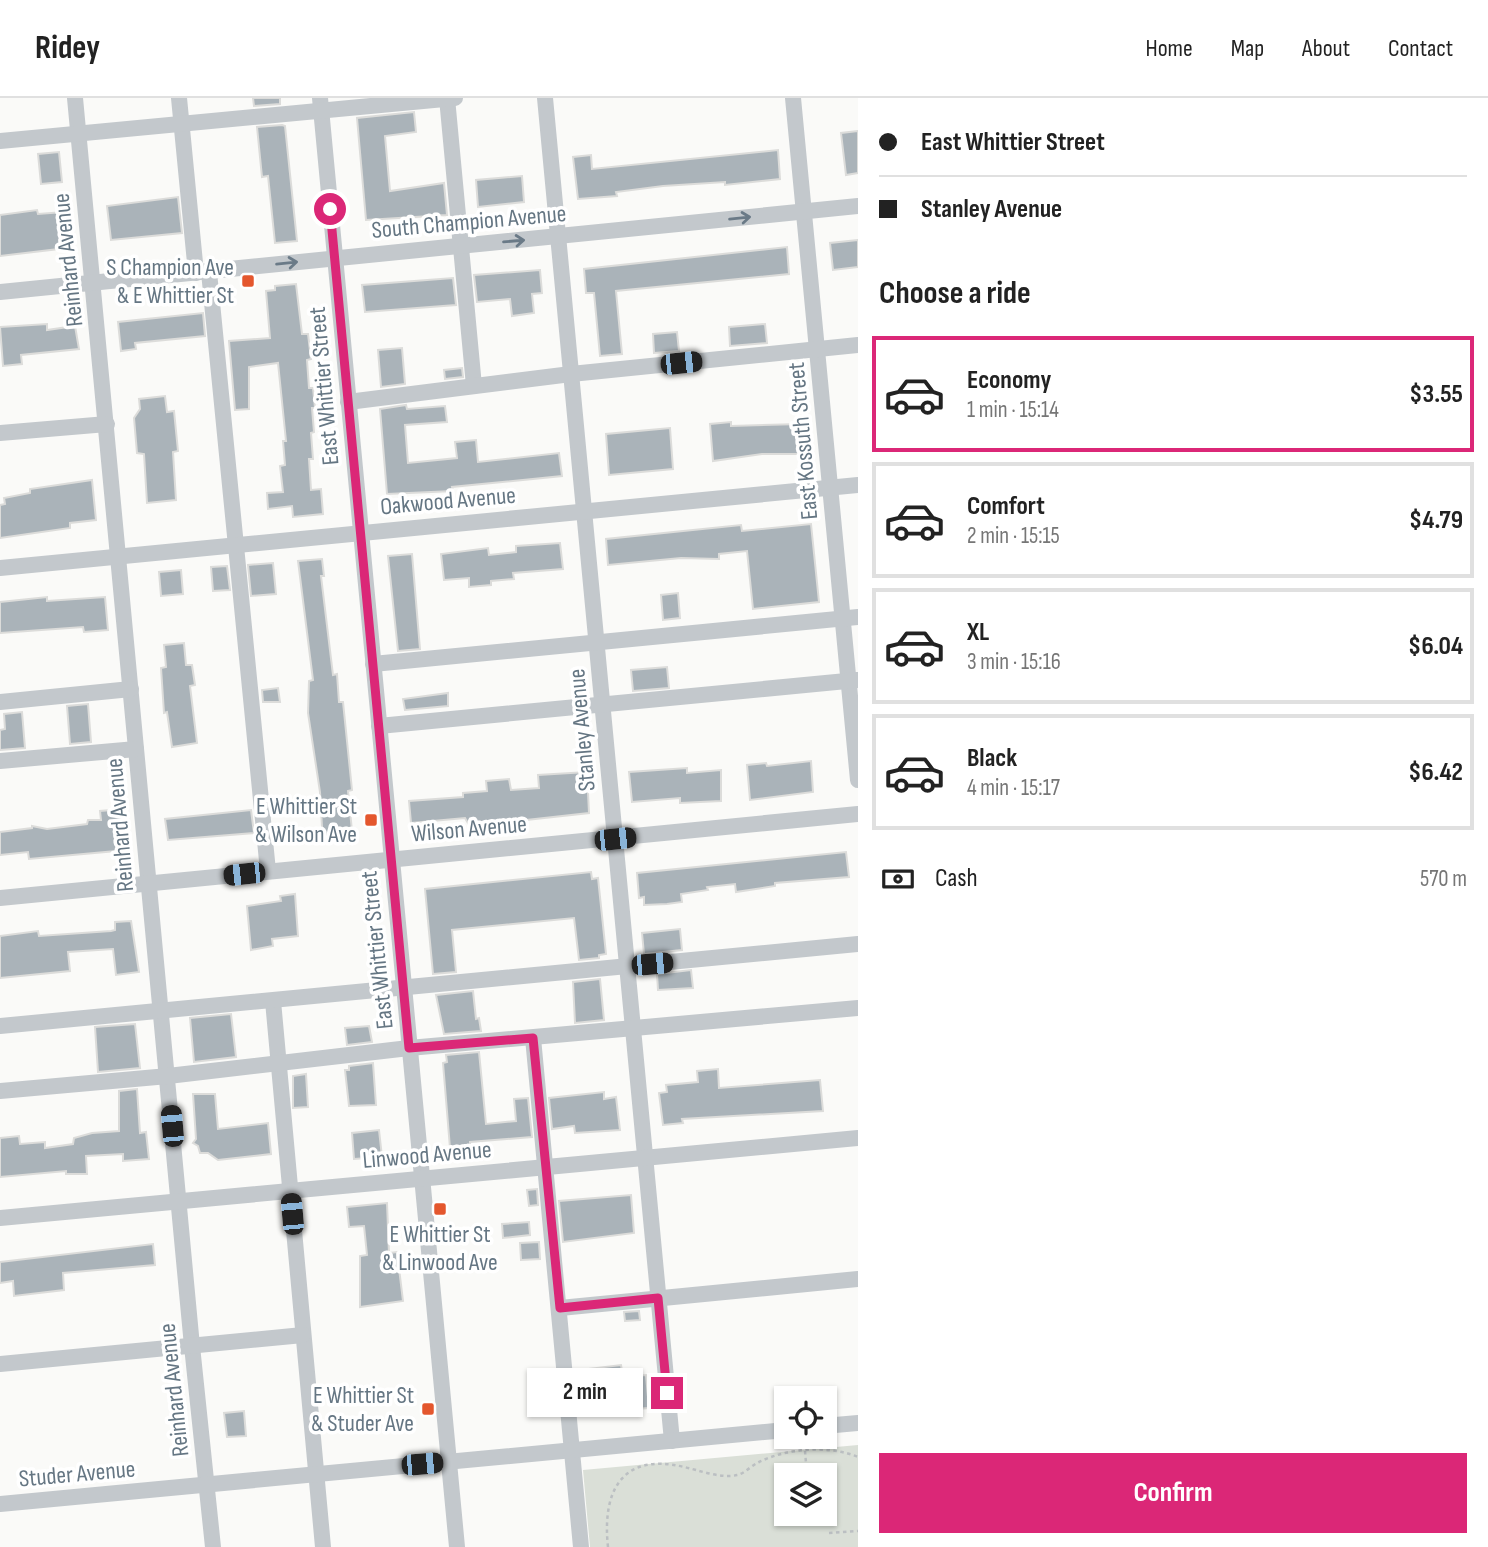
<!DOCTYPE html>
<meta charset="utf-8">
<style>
body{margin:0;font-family:"Sofia Sans Condensed",sans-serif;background:#f2f2f2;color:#222;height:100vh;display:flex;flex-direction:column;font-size:26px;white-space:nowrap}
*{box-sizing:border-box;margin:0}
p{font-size:23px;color:#767676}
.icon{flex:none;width:38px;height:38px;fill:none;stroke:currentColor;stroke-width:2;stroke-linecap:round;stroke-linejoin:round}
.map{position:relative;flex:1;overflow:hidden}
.details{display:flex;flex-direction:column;background:#fff;width:630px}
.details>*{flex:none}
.banner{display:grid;align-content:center;height:154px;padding:0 21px;background:#fff}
.tools{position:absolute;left:774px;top:1288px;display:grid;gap:14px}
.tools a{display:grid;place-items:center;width:63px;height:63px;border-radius:0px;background:#fff;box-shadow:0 2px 5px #0004;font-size:35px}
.end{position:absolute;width:32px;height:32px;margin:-16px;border:9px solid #db2777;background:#fff;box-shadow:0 0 0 4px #fff}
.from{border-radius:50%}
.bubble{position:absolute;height:49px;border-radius:0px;background:#fff;box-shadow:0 2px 5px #0004;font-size:23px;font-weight:700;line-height:49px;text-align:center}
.car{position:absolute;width:21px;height:42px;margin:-21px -10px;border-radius:9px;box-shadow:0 0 5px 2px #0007;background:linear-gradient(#222 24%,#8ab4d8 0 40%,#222 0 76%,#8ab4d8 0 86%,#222 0)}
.banner b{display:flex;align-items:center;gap:24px;height:66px;font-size:26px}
.banner b+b{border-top:2px solid #e0e0e0}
.banner i{width:18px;height:18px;background:#222}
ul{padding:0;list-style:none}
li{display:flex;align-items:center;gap:21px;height:116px;margin:0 14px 10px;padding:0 7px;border:4px solid #e0e0e0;border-radius:0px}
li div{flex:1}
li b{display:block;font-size:26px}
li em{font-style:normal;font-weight:700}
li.selected{border-color:#db2777}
li>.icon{width:63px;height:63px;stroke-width:1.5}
h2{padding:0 21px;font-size:32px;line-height:84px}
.pay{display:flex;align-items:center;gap:18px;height:77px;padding:0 21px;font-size:26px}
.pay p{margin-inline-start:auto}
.cta{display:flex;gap:14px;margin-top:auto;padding:14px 21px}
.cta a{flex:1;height:80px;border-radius:0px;background:#db2777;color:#fff;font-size:28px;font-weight:700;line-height:80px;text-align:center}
header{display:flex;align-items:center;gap:42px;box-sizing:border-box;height:98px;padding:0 35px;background:#fff;border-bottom:2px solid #e0e0e0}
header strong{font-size:33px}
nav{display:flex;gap:38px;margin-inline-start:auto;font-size:24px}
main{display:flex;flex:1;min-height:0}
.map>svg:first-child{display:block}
.green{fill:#dadfd7;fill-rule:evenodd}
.building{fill:#aab3b9;stroke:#dcdcda;stroke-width:2}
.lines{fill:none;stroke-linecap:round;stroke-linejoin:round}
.path{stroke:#bbbfc2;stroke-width:2.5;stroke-dasharray:3.5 3.5;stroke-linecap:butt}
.minor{stroke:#c3c8cc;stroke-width:16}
.oneway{stroke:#6a7a87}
.route{stroke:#db2777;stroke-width:9}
.poi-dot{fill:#e4572e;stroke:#fff;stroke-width:2.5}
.labels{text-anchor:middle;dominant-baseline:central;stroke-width:7;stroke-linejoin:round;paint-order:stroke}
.street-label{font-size:24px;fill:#657683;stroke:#fff}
.poi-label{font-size:24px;fill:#657683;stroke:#fff;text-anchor:end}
</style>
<header>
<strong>Ridey</strong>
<nav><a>Home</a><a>Map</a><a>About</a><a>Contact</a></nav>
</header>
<main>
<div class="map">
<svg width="858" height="1449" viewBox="0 0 858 1449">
<rect width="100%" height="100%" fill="#fafaf8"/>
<path class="green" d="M858,1347V1449H590L583,1372ZM786,1377H824V1416H786Z"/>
<g class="building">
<path d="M253,0H280V6L254,8Z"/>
<path d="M414,14L416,34L385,38L390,93L444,85L447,117L366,122L357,20Z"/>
<path d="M282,27L285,28L297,143L275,145L268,78L262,79L257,29Z"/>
<path d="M858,33V75L846,77L841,35Z"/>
<path d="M778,52L780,81L725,87V84L663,88L616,94L617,98L578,101L573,59L591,57L592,71Z"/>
<path d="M59,54L62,84L41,86L38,56Z"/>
<path d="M522,78L524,104L478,109L476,82Z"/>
<path d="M178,99L182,135L111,142L107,108Z"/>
<path d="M37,112L38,116L64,114L67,150L0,158V117Z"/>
<path d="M858,142V169L833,172L830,145Z"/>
<path d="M787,149L789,176L616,193L622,256L600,258L594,195H586L584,171Z"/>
<path d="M540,172L542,195L532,196L534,215L512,218L510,201L477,204L474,177Z"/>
<path d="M453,180L456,207L365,214L362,187Z"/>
<path d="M296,186L302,236H308L311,261L307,262L309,290H313L315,310H312L314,334L311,335L313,361H309L311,392L321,391L323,416L293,419L292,408L268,411L267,395L283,394L280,368L285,367L283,343H286L278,265L249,269V311L235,312L229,243L270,240L266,193L275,192V188Z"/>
<path d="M203,215L205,238L135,245L136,251L121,253L118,224Z"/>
<path d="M47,226V232L75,228L79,251L21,257L22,266L3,268L0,229Z"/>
<path d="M765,226L767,245L730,248L729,229Z"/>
<path d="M677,234L679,253L654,255L653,236Z"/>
<path d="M402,250L405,286L381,289L378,252Z"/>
<path d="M462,270L463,279L445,281L444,272Z"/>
<path d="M165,298L167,314L174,313L178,353L173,354L176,402L147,405L144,356L137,355L134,320L140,311L139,301Z"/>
<path d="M406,307L407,311L445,308L447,324L405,327L408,365L457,360L455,344L476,342L478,364L559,355L562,378L452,389L453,393L387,396L380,311Z"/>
<path d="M731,324V328L801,326L804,356H762L713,363L710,326Z"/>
<path d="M670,330L673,371L609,377L606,336Z"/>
<path d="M92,382L96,422L70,425V430L0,440V407L5,406L4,400L30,395V391Z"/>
<path d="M811,426L819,504L753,511L747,453L719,456V461L681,460L608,467L606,441L741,427L742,433Z"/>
<path d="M560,445L563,471L513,475L514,481L491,483V487L469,489V480L444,482L441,456L488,450L489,457L516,454V448Z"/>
<path d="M412,456L420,551L398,553L388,458Z"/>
<path d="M322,461L324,478H321L333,577L337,576L339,604H343L352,692L348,693L352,733L344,734V738L320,741L322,729L320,694L308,615L309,583L313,582L298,463Z"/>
<path d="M273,465L276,496L251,498L248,467Z"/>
<path d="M227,468L230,492L213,493L211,469Z"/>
<path d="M181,472L183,496L161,498L159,474Z"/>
<path d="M678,495L680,520L663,522L661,497Z"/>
<path d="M47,499V503L105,499L108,532L84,534L83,529L0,535V504Z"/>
<path d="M184,545L186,567H192L195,587L190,588L197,645L172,649L167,614L164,615L161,570L166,569L164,547Z"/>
<path d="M667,569L669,590L633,593L631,572Z"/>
<path d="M278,590L280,604H263L262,592Z"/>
<path d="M448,595V608L405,612L403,601Z"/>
<path d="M88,606L91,644L70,646L67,608Z"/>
<path d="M22,614L25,650L0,652V632L5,631L4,616Z"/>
<path d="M811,663L813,694L750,702L747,667L766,665L767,668Z"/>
<path d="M687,670V675L721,672V703L680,705V700L632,704L629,674Z"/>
<path d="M587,674L589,715L491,726L469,727L465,720L411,725L409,703L463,699V695L487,693L486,683L509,681L511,692L539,690L538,677Z"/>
<path d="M123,711L127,752L29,761L28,754L0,757V734L32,730V728L47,731L87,726L88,722H101L100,713Z"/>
<path d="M251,712L254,735L168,742L165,721Z"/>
<path d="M846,754L849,779L775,785V788L736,794L735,786L707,789L708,792L681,796L682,804L667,806L644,807V799L639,800L637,775Z"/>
<path d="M591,774L592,781L598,780L606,856L599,857V860L579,862L574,820L452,832L456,874L433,876L425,791Z"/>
<path d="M295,796L298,838L272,841L273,848L251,852L247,808L281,803L280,798Z"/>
<path d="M131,823L139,874L116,877L113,851L68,854L70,873L0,880V838L38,833L39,838L111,833L115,832V824Z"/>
<path d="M680,831L682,852L644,856L642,835Z"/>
<path d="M691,872L693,890L658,892L657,876Z"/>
<path d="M600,881L604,922L575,925L573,884Z"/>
<path d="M473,893L476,921L479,920L481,933L444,936L436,897Z"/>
<path d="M231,916L236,959L194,964L190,920Z"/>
<path d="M135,926L140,970L98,974L95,929Z"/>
<path d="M369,928L372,944L347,947L345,930Z"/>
<path d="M479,954L486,1026L516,1023L514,1001L528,1000L532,1039L470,1044V1048L450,1050L443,965L447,964L446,957Z"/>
<path d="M373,965L376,1007L349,1008L345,972H349V968Z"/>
<path d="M718,971L719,990L820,982L823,1013L682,1021L683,1025L663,1027L659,995L667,994L666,987L698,984L697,973Z"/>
<path d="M306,976L308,1009L293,1010V978Z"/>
<path d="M137,991L140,1035L146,1034L149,1061L123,1063V1056L86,1058L87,1076H66V1073L0,1079V1040L19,1038L20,1046L45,1044V1050L73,1046L74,1040L92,1035L119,1033V993Z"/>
<path d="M604,994V1001L616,999L620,1032L575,1035L574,1028L552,1031L549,1000Z"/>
<path d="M193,996H215L218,1031L268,1025L271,1056L218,1062L208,1055H200L198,1048L193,1045L196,1041Z"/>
<path d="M379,1032L382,1059L354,1061L352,1035Z"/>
<path d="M537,1091L538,1107L529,1108L527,1092Z"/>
<path d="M631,1097L634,1135L563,1144L559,1103Z"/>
<path d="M387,1105L389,1155L397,1154L403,1203L360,1209V1158L367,1157L364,1128L349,1129L347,1109Z"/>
<path d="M529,1124L530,1137L503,1140L502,1126Z"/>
<path d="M539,1144L540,1161L521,1162L520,1145Z"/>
<path d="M153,1146L155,1167L63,1175L64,1192L14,1198L13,1183L0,1185V1164Z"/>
<path d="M639,1213L640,1222L625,1223L624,1214Z"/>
<path d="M621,1267L622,1273L636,1272V1278L646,1277L649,1310L579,1315L576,1286H581L579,1272Z"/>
<path d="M244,1313L246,1338L227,1339L224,1315Z"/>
</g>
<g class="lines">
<g class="path">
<path d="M805,1353L807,1377"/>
<path d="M810,1416V1418"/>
<path d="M829,1435L858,1433"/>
<path d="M608,1449C602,1394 621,1354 684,1369C698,1372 722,1381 737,1377C744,1376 752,1367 759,1364C788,1350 829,1347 858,1359"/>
</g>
<g class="minor">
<path d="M75,0L192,1248L213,1449"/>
<path d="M179,0L196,175"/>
<path d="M320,0L457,1449"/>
<path d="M447,0L474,288"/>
<path d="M545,0L672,1343"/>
<path d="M793,0L858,682"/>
<path d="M0,43L455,0"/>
<path d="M209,174L268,773"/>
<path d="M0,194L858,108"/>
<path d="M348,304L571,276L858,247"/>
<path d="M0,335L107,326"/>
<path d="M0,470L858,387"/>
<path d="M373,566L858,519"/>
<path d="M0,604L131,591"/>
<path d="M379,628L857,582"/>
<path d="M0,663L136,651"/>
<path d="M0,800L858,716"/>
<path d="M273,903L323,1449"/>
<path d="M0,928L858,846"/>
<path d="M533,940L581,1449"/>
<path d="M0,993L168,978L409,950L858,910"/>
<path d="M0,1120L858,1040"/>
<path d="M560,1210L858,1181"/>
<path d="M0,1266L303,1237"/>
<path d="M824,1328L858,1325"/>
<path d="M0,1406L786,1332"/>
</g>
</g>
<defs><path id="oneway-shaft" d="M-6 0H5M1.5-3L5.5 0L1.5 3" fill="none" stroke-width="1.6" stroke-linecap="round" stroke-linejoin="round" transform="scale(1.75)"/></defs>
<g class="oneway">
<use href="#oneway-shaft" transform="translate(740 120) rotate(-6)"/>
<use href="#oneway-shaft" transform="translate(514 143) rotate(-5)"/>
<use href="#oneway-shaft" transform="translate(287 165) rotate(-6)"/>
</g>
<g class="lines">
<path class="route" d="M330,111L409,950L533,940L560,1210L658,1200L667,1295"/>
</g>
<g class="poi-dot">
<rect x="241" y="176" width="14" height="14" rx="3.5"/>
<rect x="364" y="715" width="14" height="14" rx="3.5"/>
<rect x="433" y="1104" width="14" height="14" rx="3.5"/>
<rect x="421" y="1304" width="14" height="14" rx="3.5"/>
</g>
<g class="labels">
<g class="street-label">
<text transform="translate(469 124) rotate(-5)">South Champion Avenue</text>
<text transform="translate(68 162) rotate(-96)">Reinhard Avenue</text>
<text transform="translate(324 288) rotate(-95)">East Whittier Street</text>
<text transform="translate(803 343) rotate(-95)">East Kossuth Street</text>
<text transform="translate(448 403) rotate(-5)">Oakwood Avenue</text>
<text transform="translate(582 632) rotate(-95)">Stanley Avenue</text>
<text transform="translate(120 727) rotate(-95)">Reinhard Avenue</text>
<text transform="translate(469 731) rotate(-5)">Wilson Avenue</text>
<text transform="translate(377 852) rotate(-96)">East Whittier Street</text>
<text transform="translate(427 1057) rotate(-5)">Linwood Avenue</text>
<text transform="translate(174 1292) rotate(-96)">Reinhard Avenue</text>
<text transform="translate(77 1376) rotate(-5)">Studer Avenue</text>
</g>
<g class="poi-label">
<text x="234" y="169">S Champion Ave<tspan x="234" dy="28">&amp; E Whittier St</tspan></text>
<text x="357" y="708">E Whittier St<tspan x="357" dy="28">&amp; Wilson Ave</tspan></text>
<text x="440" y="1136" text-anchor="middle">E Whittier St<tspan x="440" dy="28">&amp; Linwood Ave</tspan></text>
<text x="414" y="1297">E Whittier St<tspan x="414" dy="28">&amp; Studer Ave</tspan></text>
</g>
</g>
</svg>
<div class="tools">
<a><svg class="icon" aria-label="locate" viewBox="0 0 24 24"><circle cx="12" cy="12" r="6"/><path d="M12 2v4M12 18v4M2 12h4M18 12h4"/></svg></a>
<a><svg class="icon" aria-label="layers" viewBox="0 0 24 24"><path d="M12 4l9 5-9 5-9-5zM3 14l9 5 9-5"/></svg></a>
</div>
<i class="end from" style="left:330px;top:111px"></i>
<i class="end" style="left:667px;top:1295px"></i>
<div class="bubble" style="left:527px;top:1270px;width:116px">2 min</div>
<i class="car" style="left:681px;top:265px;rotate:84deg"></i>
<i class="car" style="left:615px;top:741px;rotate:84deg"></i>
<i class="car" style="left:244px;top:776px;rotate:264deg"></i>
<i class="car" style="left:652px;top:866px;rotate:85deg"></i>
<i class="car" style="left:172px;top:1028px;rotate:355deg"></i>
<i class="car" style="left:292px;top:1116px;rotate:355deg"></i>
<i class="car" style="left:422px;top:1366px;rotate:85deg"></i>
</div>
<section class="details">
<div class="banner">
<b><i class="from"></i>East Whittier Street</b>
<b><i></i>Stanley Avenue</b>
</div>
<h2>Choose a ride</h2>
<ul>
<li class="selected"><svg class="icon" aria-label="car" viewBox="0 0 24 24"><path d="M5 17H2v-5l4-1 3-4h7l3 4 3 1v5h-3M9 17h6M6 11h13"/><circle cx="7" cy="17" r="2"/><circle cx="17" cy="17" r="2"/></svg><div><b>Economy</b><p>1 min · 15:14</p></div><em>$3.55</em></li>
<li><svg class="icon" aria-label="car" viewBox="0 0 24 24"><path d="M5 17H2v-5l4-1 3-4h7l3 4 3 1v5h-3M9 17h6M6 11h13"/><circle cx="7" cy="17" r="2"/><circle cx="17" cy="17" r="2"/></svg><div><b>Comfort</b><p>2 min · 15:15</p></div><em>$4.79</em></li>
<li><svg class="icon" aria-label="car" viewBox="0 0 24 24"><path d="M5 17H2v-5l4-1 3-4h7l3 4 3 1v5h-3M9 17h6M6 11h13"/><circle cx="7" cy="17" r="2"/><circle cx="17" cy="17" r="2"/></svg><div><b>XL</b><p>3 min · 15:16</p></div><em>$6.04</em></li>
<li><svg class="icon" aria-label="car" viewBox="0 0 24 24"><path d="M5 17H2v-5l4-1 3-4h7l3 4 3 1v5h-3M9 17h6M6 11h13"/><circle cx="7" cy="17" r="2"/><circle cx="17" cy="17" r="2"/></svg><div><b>Black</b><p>4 min · 15:17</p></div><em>$6.42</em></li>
</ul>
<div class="pay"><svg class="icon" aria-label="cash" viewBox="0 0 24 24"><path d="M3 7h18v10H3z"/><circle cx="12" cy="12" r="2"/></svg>Cash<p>570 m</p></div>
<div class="cta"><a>Confirm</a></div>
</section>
</main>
